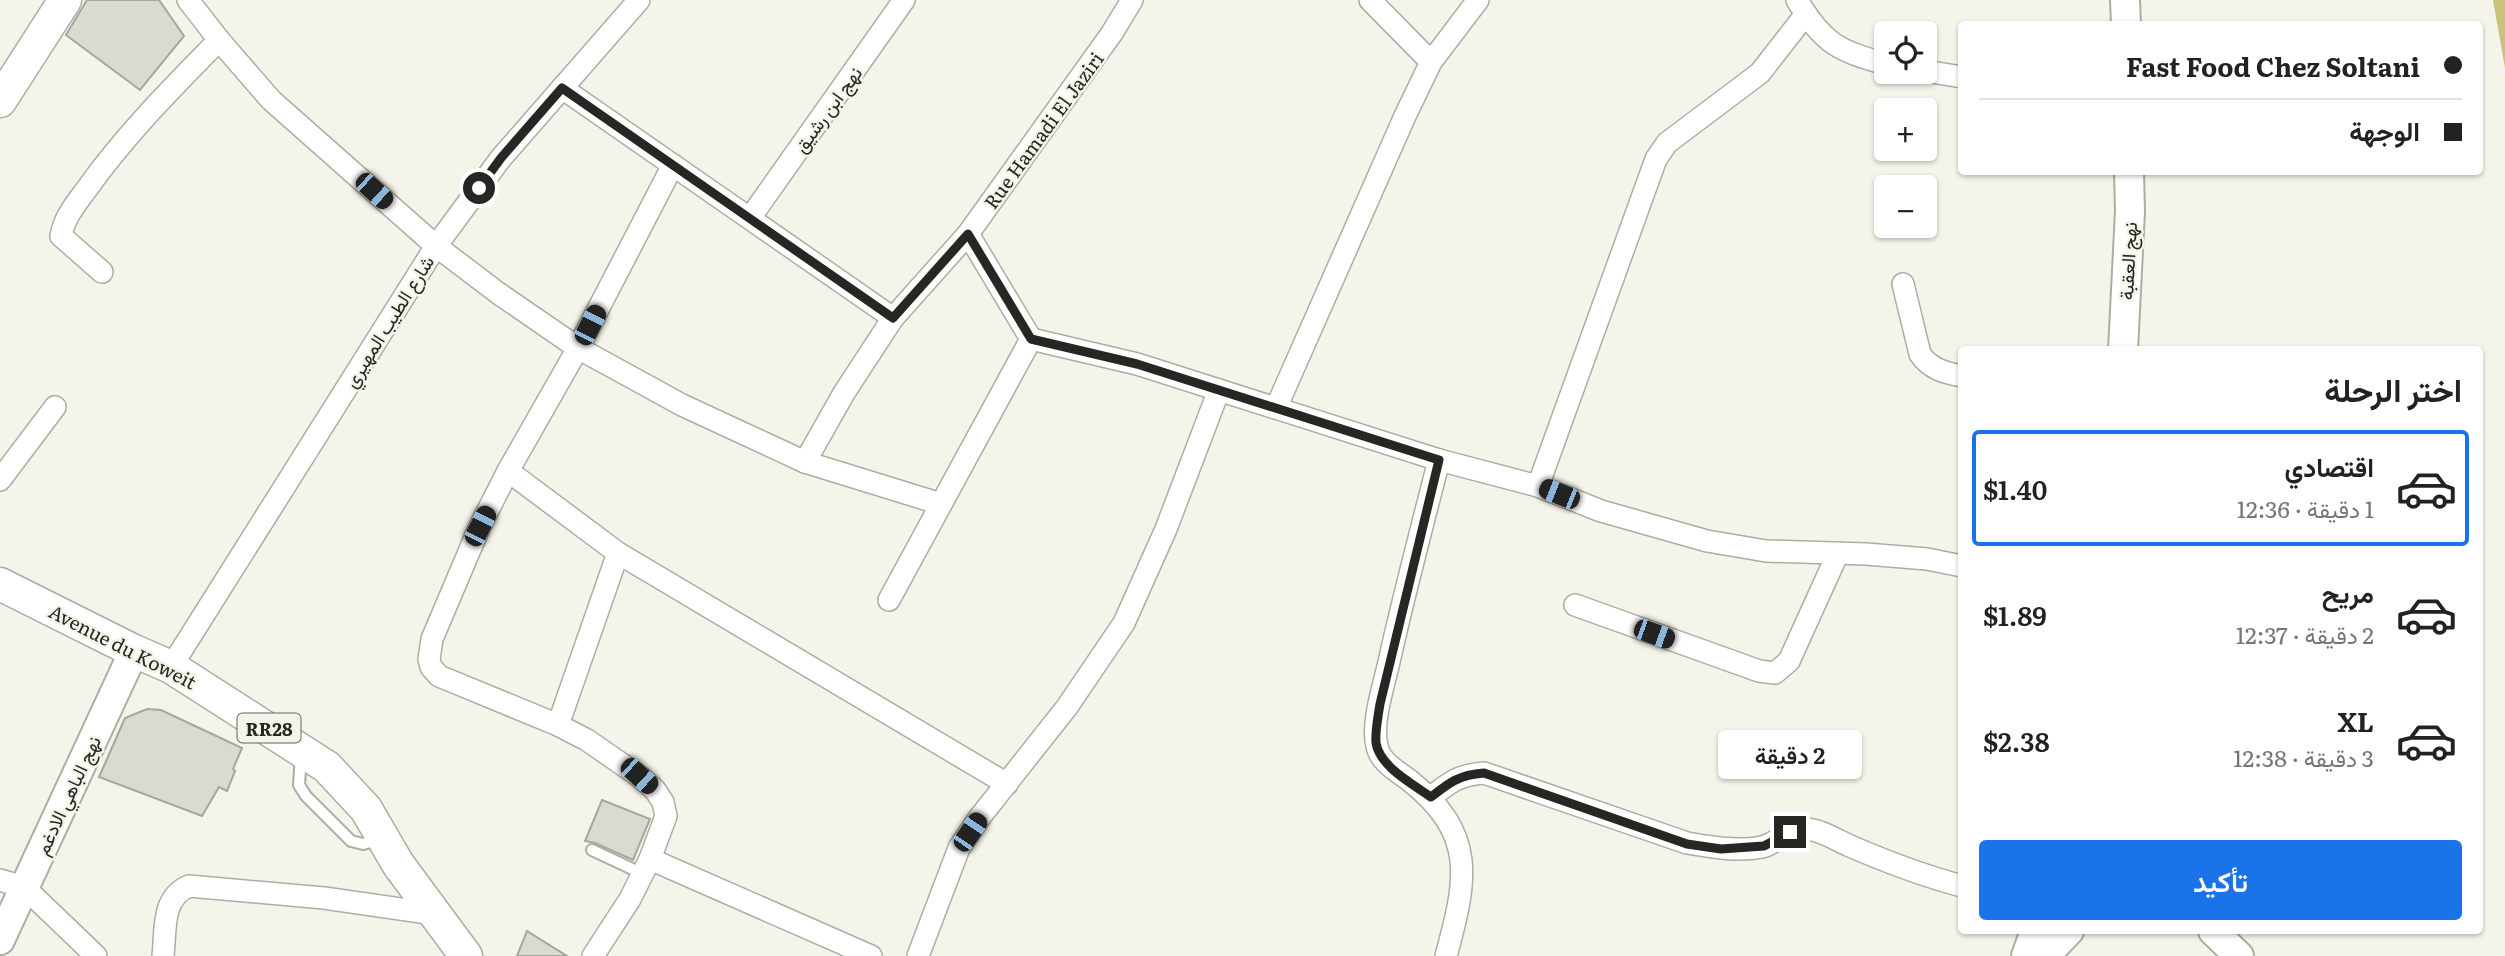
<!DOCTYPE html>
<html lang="ar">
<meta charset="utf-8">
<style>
body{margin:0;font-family:Literata,Vazirmatn,serif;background:#f6f6f6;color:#222;direction:rtl;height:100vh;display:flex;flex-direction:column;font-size:26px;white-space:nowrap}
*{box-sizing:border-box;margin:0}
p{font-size:23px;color:#767676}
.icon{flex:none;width:38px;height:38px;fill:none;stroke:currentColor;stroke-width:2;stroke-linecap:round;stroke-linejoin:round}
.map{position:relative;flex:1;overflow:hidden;direction:ltr}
.drawer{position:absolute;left:1958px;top:346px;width:525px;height:588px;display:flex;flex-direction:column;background:#fff;border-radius:7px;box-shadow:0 2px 5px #0004;direction:rtl}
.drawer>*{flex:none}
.guide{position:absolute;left:1958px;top:21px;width:525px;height:154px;border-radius:7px;box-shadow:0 2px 5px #0004;direction:rtl;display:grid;align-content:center;height:154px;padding:0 21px;background:#fff}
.fabs{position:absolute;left:1874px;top:21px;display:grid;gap:14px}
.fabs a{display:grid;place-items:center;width:63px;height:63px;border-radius:7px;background:#fff;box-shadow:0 2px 5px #0004;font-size:35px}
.end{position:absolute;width:32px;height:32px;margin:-16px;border:9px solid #262622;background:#fff;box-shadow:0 0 0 4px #fff}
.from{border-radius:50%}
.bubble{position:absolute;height:49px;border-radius:7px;background:#fff;box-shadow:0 2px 5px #0004;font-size:23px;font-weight:600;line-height:49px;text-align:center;direction:rtl}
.car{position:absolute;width:21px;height:42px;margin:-21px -10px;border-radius:9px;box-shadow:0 0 5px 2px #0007;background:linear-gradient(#222 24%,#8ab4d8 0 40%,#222 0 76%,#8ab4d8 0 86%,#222 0)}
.guide b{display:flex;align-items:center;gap:24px;height:66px;font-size:26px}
.guide b+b{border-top:2px solid #e0e0e0}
.guide i{width:18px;height:18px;background:#222}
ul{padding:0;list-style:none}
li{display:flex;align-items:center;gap:21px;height:116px;margin:0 14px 10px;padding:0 7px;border:4px solid transparent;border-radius:7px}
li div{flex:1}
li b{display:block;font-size:26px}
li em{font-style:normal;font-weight:600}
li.on{border-color:#1a73e8}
li>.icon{width:63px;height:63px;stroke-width:1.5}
h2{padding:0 21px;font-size:32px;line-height:84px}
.action{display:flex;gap:14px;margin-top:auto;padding:14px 21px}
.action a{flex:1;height:80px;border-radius:7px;background:#1a73e8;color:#fff;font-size:28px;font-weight:600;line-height:80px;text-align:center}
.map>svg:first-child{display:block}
.water{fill:#c9c379}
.building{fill:#dbdad0;stroke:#a6a69c;stroke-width:2}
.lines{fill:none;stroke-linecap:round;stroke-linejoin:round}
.lane-casing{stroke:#aeada3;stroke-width:14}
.street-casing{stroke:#aeada3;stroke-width:24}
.secondary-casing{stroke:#aeada3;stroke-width:32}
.primary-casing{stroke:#aeada3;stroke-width:35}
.lane{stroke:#fff;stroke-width:10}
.street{stroke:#fff;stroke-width:21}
.secondary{stroke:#fff;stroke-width:28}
.primary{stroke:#fff;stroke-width:32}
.route{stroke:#262622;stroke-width:9}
.labels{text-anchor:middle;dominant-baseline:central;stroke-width:5;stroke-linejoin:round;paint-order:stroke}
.shield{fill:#f5f4ea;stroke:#64645e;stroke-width:2}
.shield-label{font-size:18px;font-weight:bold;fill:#262622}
.street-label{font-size:19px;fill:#262622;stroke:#f5f4ea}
</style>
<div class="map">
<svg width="2505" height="956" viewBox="0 0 2505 956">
<rect width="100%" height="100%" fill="#f5f4ea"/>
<path class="water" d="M2493,0H2505V68Z"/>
<g class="building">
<path d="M87,0H159L184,36L140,90L66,35Z"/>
<path d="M147,709L161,710L242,748L233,769L235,771L227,791L219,787L202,816L99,777L125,718Z"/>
<path d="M602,800L650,819L633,860L595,843L585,841Z"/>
<path d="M527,931L567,956H517Z"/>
</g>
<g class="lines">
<g class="lane-casing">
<g id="lane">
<path d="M301,755L299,785L306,796L351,841L363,844L381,839"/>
<path d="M592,850L643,874"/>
</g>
</g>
<g class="street-casing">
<g id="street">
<path d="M188,0L219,40L271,100L436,246L498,293L578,348L682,405L805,462L941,504"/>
<path d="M1370,0L1431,62"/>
<path d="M1797,0C1823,44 1839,51 1886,64"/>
<path d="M1925,71L1962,77"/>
<path d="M562,88L893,318"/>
<path d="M750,218L904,0"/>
<path d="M968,234L1031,339L1137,364L1439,460L1538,486L1601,511L1707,541L1766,551L1866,554L1927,559L1962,566"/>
<path d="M102,272L61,236C64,218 75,205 86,190C125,135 172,88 219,40"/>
<path d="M1903,284L1920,354C1930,369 1945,373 1962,376"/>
<path d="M1276,408L1405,116L1431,62L1478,0"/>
<path d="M1439,460C1422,527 1404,594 1389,662C1384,685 1371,723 1377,746C1380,762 1397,771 1409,780C1477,834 1467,879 1446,956"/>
<path d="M805,462L844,393L893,318L968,234L1112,33L1132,0"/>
<path d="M508,471L618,553L1007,784"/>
<path d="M0,480L55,407"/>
<path d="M1538,486L1656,159L1667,143L1760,73L1806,14"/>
<path d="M889,600L1031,339"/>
<path d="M1575,605L1759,671L1775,673L1789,661L1838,553"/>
<path d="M171,667L436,246L501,158L639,0"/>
<path d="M558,725L618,553"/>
<path d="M1431,797C1450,782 1459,775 1484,773L1687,843C1711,847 1737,852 1762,847C1778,843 1788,827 1806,829C1822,830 1836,840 1850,846C1887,862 1924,876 1962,886"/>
<path d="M650,859L871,956"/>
<path d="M0,880L24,887L96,956"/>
<path d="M163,956C166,930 161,898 189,886L324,898L435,914"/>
<path d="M593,956L630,899L650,859L666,816L663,802L655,790L639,776L587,740L558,725L439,676L431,667L429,659L432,639L480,526L508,471L578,348L673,165"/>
<path d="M918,956L959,848L980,817L1067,707L1124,623L1166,529L1219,390"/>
</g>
</g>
<g class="secondary-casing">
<g id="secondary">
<path d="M2125,0L2126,24"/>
<path d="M2123,350L2130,211L2129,172"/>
<path d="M2213,931L2239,956"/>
<path d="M0,940L134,651"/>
<path d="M2026,956L2035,931"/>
<path d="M2045,956L2069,931"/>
</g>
</g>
<g class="primary-casing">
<g id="primary">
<path d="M0,101L65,0"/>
<path d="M0,584L134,651L171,667L327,767L366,809L398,864L466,956"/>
</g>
</g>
<use href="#lane" class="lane"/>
<use href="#street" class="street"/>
<use href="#secondary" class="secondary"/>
<use href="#primary" class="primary"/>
</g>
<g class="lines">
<path class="route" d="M479,188L501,158L562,88L893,318L968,234L1031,339L1137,364L1439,460L1380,704C1378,717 1375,731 1376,743C1380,767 1413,784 1431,797C1450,782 1459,775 1484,773L1687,844L1721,849L1764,846L1790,832"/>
</g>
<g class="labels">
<rect class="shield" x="237.5" y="713.5" width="63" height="29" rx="5"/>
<g class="shield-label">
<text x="269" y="728">RR28</text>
</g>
<g class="street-label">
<text transform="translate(827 109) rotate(-54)">نهج ابن رشيق</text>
<text transform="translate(1043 130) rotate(-54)">Rue Hamadi El Jaziri</text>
<text transform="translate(2127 261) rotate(-87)">نهج العقبة</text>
<text transform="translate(388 321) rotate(-58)">شارع الطيب المهيري</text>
<text transform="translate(123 646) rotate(27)">Avenue du Koweit</text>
<text transform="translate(67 795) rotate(-65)">نهج الباهي الادغم</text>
</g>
</g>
</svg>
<div class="fabs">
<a><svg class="icon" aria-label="locate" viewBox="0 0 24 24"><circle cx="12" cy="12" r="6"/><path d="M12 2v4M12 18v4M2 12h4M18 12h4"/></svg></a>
<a>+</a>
<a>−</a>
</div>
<i class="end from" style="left:479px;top:188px"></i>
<i class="end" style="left:1790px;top:832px"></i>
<div class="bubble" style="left:1718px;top:730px;width:144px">2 دقيقة</div>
<i class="car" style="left:374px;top:191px;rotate:132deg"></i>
<i class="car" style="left:590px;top:325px;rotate:27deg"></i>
<i class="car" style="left:1559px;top:494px;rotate:292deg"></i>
<i class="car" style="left:480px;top:526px;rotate:27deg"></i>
<i class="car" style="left:1654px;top:634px;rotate:110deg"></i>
<i class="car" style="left:639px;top:776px;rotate:132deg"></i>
<i class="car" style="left:970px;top:832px;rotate:34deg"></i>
<div class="guide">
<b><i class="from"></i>Fast Food Chez Soltani</b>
<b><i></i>الوجهة</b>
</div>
<section class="drawer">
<h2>اختر الرحلة</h2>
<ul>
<li class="on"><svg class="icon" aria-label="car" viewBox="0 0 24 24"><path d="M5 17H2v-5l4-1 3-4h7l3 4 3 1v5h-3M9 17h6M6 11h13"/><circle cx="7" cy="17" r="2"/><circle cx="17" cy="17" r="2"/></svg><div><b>اقتصادي</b><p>1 دقيقة · 12:36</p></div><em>$1.40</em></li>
<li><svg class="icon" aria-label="car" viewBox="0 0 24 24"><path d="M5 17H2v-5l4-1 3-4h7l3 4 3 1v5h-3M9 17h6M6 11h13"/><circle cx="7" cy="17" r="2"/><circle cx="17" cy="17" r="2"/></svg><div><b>مريح</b><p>2 دقيقة · 12:37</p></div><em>$1.89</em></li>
<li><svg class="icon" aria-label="car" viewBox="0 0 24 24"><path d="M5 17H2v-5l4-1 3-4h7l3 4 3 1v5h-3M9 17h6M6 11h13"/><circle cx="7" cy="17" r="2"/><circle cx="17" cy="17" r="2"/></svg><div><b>XL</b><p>3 دقيقة · 12:38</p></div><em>$2.38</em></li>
</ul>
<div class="action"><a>تأكيد</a></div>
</section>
</div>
